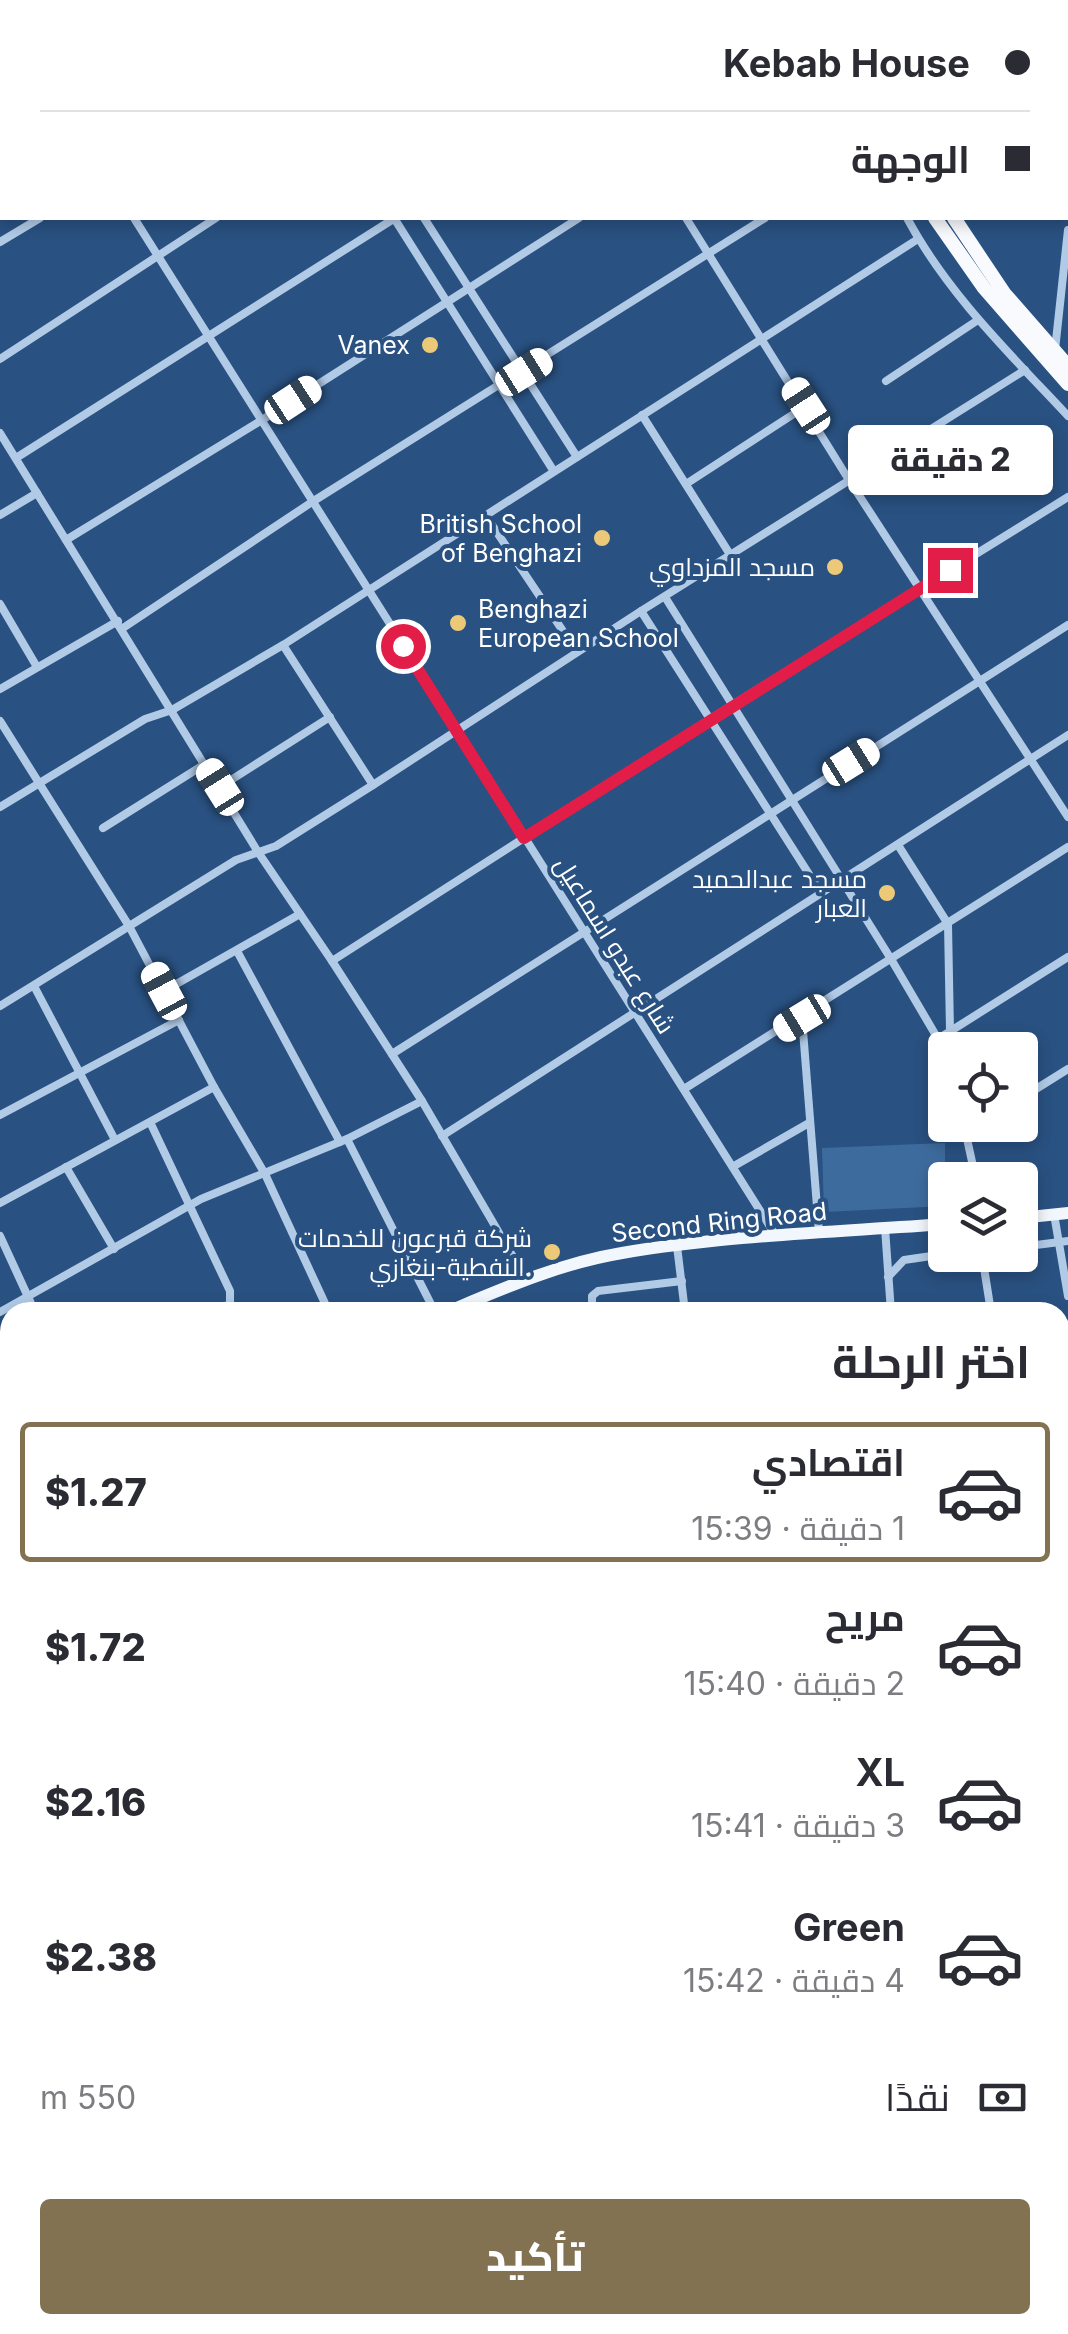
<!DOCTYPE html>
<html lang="ar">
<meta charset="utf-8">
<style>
body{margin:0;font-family:Inter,Cairo,sans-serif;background:#f2f2f3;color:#2b2b33;direction:rtl;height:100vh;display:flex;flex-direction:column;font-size:38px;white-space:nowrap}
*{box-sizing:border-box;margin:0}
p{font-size:32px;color:#7c7c81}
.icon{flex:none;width:55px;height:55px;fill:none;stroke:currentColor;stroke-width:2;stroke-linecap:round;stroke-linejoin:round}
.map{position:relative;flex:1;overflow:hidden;direction:ltr}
.panel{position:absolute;left:0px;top:1302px;width:1070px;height:1032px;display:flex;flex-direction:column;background:#fff;border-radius:30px 30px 0 0;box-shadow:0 5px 15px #0003;direction:rtl}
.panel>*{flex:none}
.banner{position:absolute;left:0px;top:0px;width:1070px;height:220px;box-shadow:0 5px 15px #0003;direction:rtl;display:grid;align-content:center;height:220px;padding:0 40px;background:#fff}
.controls{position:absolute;left:928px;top:1032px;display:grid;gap:20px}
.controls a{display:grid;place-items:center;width:110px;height:110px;border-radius:10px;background:#fff;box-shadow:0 5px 15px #0003;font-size:50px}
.end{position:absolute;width:45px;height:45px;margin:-22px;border:12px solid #e11d48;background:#fff;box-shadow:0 0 0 5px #fff}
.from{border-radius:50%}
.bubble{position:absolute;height:70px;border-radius:10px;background:#fff;box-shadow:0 5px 15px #0003;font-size:32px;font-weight:800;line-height:70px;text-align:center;direction:rtl}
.car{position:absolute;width:30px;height:60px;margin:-30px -15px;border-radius:12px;box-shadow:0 0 8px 2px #0007;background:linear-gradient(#fff 24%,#345 0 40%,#fff 0 76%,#345 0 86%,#fff 0)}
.banner b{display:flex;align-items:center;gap:35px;height:95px;font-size:38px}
.banner b+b{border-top:2px solid #e1e1e2}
.banner i{width:25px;height:25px;background:#2b2b33}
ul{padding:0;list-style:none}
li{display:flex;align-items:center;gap:30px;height:140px;margin:0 20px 15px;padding:0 20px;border:5px solid transparent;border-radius:10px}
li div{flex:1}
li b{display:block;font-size:38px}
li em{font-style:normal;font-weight:800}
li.active{border-color:#827252}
li>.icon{width:90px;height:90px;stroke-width:1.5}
h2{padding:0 40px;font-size:45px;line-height:120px}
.pay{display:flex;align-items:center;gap:25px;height:110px;padding:0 40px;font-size:38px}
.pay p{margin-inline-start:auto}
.action{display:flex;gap:20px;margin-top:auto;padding:20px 40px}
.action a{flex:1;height:115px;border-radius:10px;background:#827252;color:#fff;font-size:40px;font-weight:800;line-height:115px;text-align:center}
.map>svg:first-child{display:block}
.green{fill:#3e6b9e}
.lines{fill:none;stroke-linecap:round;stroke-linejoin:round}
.minor{stroke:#b1cae6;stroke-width:8}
.secondary{stroke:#dae7f6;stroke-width:11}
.primary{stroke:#f2f6fd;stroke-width:12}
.trunk{stroke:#f8fafe;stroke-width:14}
.route{stroke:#e11d48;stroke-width:12}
.poi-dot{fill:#ecc979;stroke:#295181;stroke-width:4}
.labels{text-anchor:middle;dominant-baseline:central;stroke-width:8;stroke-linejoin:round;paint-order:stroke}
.poi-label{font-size:25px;fill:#fff;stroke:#295181;text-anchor:end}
.street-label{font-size:25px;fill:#fff;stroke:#295181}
</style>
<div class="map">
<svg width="1068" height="2334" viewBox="0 0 1068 2334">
<rect width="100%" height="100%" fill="#295181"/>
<g class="green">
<path d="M945,1143V1206L824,1212L822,1148Z"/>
<path d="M0,2185L10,2194V2250L0,2261Z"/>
</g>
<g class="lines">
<g class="minor">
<path d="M8,0L10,2"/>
<path d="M548,0L549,2"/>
<path d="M802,0L803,2"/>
<path d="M373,2L377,0"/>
<path d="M555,2L559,0"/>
<path d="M731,2L735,0"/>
<path d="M134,218L776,1236"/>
<path d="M394,218L553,470"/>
<path d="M424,218L577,457"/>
<path d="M686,218L849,480L1068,817"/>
<path d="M907,218C947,293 1010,354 1068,416"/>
<path d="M0,242L40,218"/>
<path d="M1055,350L1068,230"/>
<path d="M0,359L216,218"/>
<path d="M886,381L978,320"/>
<path d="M642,415L731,556"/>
<path d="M0,433L258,852L332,961L422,1101L526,1279"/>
<path d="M16,458L395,218"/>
<path d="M686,484L806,406"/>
<path d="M0,515L37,493"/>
<path d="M486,516L577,652"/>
<path d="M66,540L262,420L579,218"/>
<path d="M665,597L891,959L938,1039L945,1057"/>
<path d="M0,604L37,667"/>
<path d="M641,611L821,893"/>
<path d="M123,628L312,502L765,218"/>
<path d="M283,645L373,785"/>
<path d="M0,689L118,621"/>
<path d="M0,721L129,926L214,1087L265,1174L329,1312"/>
<path d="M220,787L330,717"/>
<path d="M0,807L145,719L172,710L283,645L918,239"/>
<path d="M103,828L205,764"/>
<path d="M898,845L948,924L950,1031"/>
<path d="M237,951L340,1142"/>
<path d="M332,961L732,705L1068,497"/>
<path d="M34,986L115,1140"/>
<path d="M164,991L300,914"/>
<path d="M0,1006L236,860L276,846L373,785L641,611L1025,370"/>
<path d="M802,1018L819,1232"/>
<path d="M938,1039L1068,957"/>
<path d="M392,1054L1068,625"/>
<path d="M684,1089L1068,847"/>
<path d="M1020,1099L1068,1069"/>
<path d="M0,1115L179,1020"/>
<path d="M150,1122L230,1291V1303L220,1312"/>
<path d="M964,1125L976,1180"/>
<path d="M966,1133L979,1125"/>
<path d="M442,1136L1068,735"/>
<path d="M347,1139L435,1312"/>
<path d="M734,1166L809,1123"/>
<path d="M66,1167L114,1249"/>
<path d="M0,1203L214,1087"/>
<path d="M1054,1214L1068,1296"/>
<path d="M885,1228L891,1312"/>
<path d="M0,1236L35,1312"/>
<path d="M677,1246L685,1312"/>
<path d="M1020,1247L1068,1241"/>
<path d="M982,1255L991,1312"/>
<path d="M888,1277L904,1260L945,1254"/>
<path d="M0,1312L201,1199L347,1139L422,1101"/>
<path d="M592,1312V1296L598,1291L682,1281"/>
<path d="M0,1395L10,1394"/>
<path d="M1060,1411L1068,1410"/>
<path d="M1060,1489L1068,1487"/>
<path d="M1060,1649L1068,1647"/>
<path d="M1060,1742L1068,1795"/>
<path d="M0,1777L10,1790"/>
<path d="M1060,1808L1068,1806"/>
<path d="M0,1829L10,1821"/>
<path d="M1060,1882L1068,1880"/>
<path d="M0,1930L10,1920"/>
<path d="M1060,1955L1068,1953"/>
<path d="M1060,2002L1068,2001"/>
<path d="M0,2063L10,2052"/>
<path d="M1060,2143L1062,2123L1068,2105"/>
<path d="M0,2155L10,2146"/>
<path d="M0,2167L10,2176"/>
<path d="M171,2325L178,2334"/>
<path d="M592,2325L597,2334"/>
<path d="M837,2325L839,2334"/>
<path d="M5,2334L18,2325"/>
<path d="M507,2334L522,2325"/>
<path d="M700,2334L718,2325"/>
<path d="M1054,2334L1055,2325"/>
</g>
<g class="secondary">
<path d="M0,1426L10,1442"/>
<path d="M0,1449L10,1464"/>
<path d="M559,2325L564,2334"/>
</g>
<g class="primary">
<path d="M1020,1218L1068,1213"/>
<path d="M447,1312C504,1288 561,1263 622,1253C728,1235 838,1232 945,1224"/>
<path d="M0,1509L10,1488"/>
<path d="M1060,2064H1068"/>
<path d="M1060,2082H1068"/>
<path d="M231,2334L251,2325"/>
<path d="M268,2334L289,2325"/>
</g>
<g class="trunk">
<path d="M819,0L820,2"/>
<path d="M833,0L834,2"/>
<path d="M854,0L855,2"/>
<path d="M296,2L300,0"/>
<path d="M328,2L332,0"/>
<path d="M961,2L963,0"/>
<path d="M0,190L2,189"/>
<path d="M0,212L2,210"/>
<path d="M935,218L984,288L1068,384"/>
<path d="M954,218L1004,293L1068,366"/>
</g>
</g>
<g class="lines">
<path class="route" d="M403,646L524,838L950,570"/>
</g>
<g class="poi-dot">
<circle cx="430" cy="345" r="10"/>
<circle cx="602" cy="538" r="10"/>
<circle cx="835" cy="567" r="10"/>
<circle cx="458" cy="623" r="10"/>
<circle cx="887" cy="893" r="10"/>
<circle cx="552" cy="1252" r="10"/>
</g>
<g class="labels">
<g class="poi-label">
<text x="410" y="345">Vanex</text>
<text x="582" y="524">British School<tspan x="582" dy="29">of Benghazi</tspan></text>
<text x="815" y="567">مسجد المزداوي</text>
<text x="478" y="609" text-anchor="start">Benghazi<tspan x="478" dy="29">European School</tspan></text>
<text x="867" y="879">مسجد عبدالحميد<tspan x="867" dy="29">العبار</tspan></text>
<text x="532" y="1238">شركة قبرعون للخدمات<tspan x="532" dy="29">النفطية-بنغازي.</tspan></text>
</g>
<g class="street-label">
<text transform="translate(615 945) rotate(58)">شارع عبدو اسماعيل</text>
<text transform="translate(719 1222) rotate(-6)">Second Ring Road</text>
</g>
</g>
</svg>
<div class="controls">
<a><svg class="icon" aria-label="locate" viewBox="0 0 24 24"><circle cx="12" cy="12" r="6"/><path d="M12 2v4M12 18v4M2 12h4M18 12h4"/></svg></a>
<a><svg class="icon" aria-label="layers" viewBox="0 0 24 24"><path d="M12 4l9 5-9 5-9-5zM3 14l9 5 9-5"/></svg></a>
</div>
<i class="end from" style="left:403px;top:646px"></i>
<i class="end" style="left:950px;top:570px"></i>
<div class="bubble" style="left:848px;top:425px;width:205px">2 دقيقة</div>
<i class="car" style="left:524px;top:372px;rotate:58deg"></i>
<i class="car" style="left:293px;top:400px;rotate:57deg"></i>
<i class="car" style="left:806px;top:406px;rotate:327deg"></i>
<i class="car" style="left:851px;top:762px;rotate:58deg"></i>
<i class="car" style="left:220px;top:787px;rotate:328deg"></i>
<i class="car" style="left:164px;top:991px;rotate:332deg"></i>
<i class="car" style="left:802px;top:1018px;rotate:239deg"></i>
<div class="banner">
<b><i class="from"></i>Kebab House</b>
<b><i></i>الوجهة</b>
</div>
<section class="panel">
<h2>اختر الرحلة</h2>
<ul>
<li class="active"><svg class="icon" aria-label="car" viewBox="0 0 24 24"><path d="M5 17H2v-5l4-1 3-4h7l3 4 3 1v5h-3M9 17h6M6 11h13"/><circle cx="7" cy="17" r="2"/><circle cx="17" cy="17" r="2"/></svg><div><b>اقتصادي</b><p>1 دقيقة · 15:39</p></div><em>$1.27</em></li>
<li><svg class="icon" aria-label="car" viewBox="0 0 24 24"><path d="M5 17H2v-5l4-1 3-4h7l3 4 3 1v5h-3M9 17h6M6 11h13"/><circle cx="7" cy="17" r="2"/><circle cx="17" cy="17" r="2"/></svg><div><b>مريح</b><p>2 دقيقة · 15:40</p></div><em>$1.72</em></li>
<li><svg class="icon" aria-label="car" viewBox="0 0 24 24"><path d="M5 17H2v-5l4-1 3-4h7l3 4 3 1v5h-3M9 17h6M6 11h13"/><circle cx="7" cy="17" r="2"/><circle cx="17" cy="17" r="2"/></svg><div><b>XL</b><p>3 دقيقة · 15:41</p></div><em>$2.16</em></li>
<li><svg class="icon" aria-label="car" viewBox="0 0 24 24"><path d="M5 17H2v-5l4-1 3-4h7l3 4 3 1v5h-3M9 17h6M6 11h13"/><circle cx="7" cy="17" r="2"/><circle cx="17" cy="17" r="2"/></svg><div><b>Green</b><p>4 دقيقة · 15:42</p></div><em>$2.38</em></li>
</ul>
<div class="pay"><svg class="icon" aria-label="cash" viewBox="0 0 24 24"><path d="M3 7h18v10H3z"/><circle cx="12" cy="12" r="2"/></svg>نقدًا<p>550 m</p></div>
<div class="action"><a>تأكيد</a></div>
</section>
</div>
